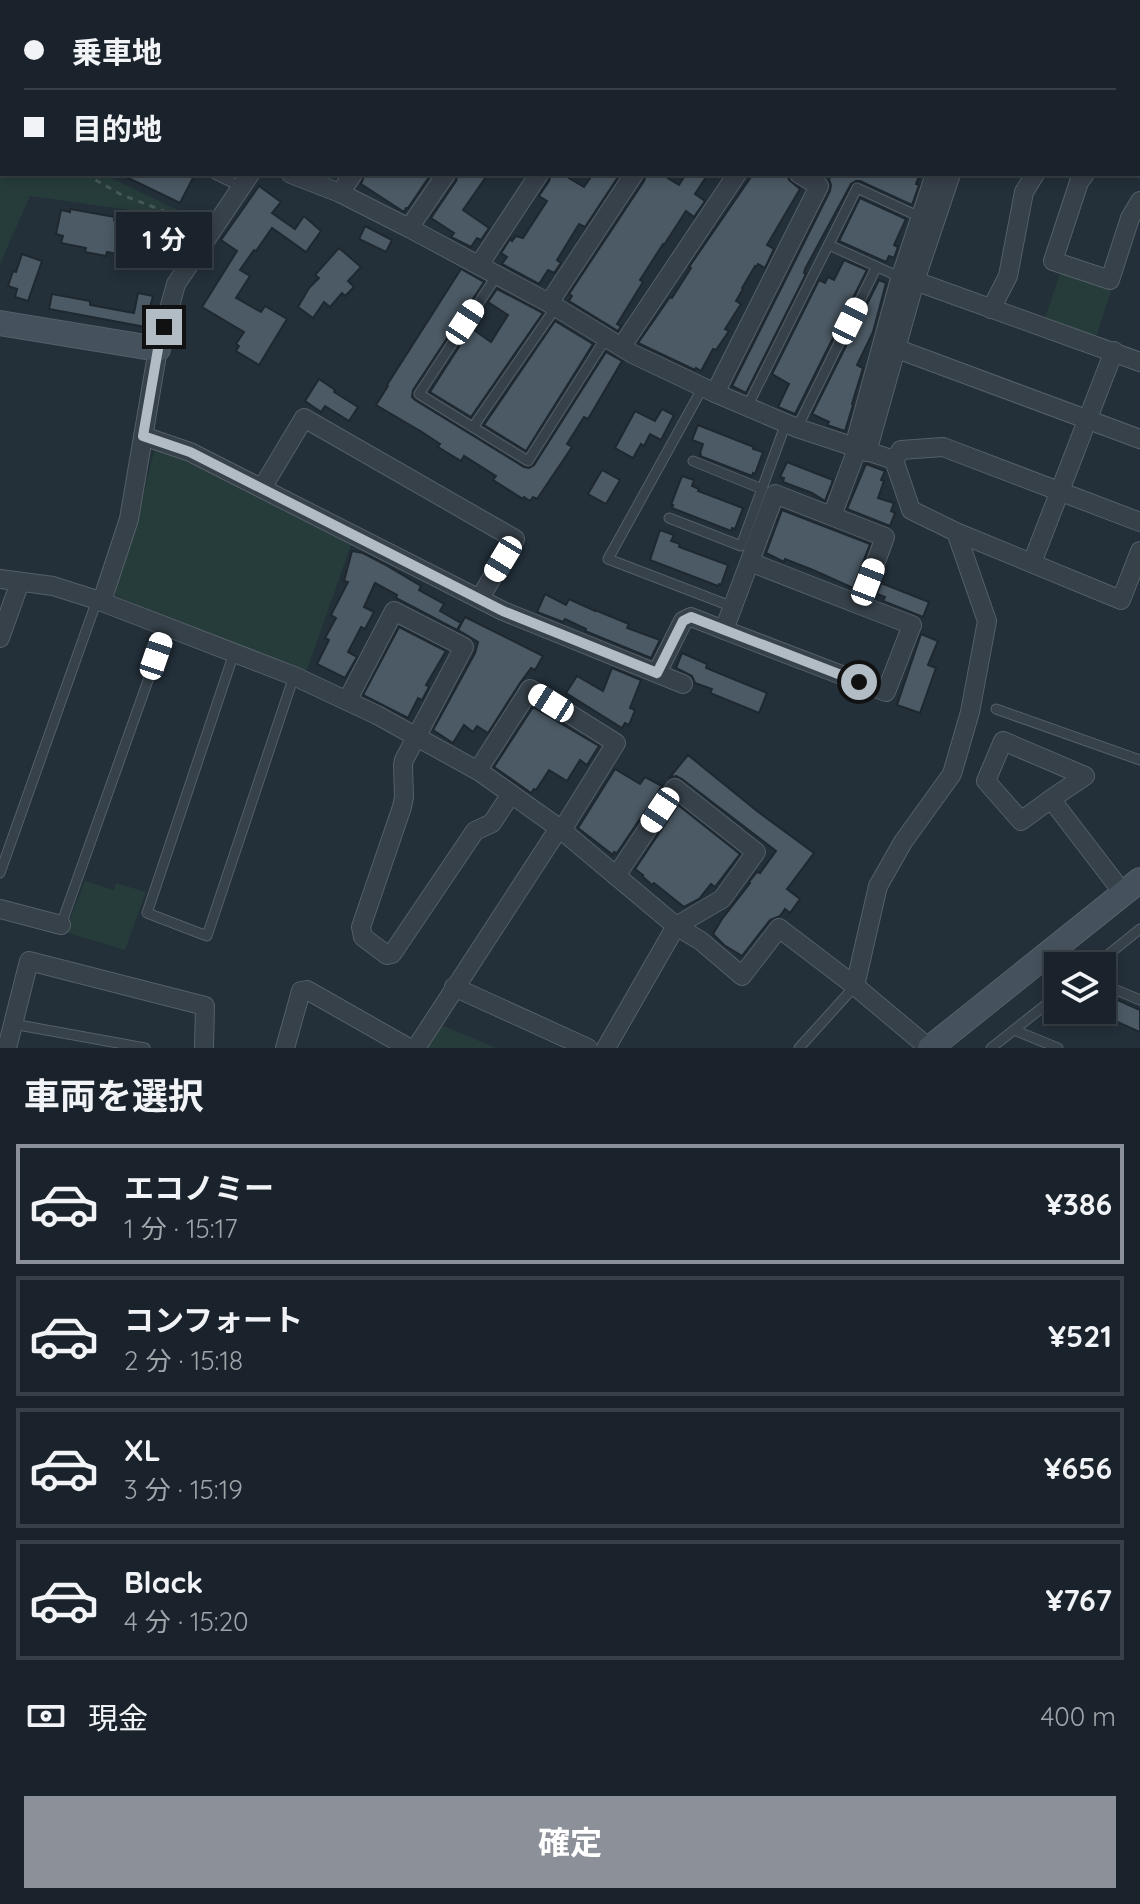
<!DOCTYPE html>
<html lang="ja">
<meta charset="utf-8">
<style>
body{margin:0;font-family:Quicksand,"Noto Sans JP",sans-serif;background:#232b33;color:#f1f3f6;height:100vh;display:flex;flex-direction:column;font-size:30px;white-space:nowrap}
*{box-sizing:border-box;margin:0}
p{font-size:26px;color:#9fa4a9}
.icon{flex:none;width:44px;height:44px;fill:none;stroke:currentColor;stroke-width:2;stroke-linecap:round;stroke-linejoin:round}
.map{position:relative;height:1048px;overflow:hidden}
.side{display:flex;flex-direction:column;background:#1a232b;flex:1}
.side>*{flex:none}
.top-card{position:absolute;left:0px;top:0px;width:1140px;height:176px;box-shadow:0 4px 12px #0003,0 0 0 2px #384047;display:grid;align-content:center;height:176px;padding:0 24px;background:#1a232b}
.controls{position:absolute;left:1044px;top:952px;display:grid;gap:16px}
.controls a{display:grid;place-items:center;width:72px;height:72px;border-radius:0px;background:#1a232b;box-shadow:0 4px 12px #0003,0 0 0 2px #384047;font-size:40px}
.end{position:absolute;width:36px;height:36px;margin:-18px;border:10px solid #b2bcc5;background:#111;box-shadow:0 0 0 4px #111}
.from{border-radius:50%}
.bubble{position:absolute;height:56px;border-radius:0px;background:#1a232b;box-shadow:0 4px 12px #0003,0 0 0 2px #384047;font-size:26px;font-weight:700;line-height:56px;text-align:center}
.car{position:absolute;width:24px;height:48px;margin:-24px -12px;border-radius:10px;box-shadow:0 0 6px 2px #0007;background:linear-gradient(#fff 24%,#345 0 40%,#fff 0 76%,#345 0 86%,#fff 0)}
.top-card b{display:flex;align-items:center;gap:28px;height:76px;font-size:30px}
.top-card b+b{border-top:2px solid #384047}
.top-card i{width:20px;height:20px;background:#f1f3f6}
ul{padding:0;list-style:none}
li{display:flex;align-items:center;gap:24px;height:120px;margin:0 16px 12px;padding:0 8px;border:4px solid #384047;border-radius:0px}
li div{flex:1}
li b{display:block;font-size:30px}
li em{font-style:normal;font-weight:700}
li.current{border-color:#8c9099}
li>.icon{width:72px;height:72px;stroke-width:1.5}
h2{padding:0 24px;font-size:36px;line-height:96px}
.pay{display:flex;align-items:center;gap:20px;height:88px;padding:0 24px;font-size:30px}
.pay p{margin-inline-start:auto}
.button{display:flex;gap:16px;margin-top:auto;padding:16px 24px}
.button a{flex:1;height:92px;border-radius:0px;background:#8c9099;color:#fff;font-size:32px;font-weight:700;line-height:92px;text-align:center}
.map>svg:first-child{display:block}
.green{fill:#263c3b}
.building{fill:#4c5a65;stroke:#1e2830;stroke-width:2}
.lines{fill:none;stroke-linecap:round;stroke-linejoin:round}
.lane-casing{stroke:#555f67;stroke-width:11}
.street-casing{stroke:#555f67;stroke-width:20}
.secondary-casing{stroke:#555f67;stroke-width:26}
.path{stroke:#455858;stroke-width:3;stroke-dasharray:6 6;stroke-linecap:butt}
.lane{stroke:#374149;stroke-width:9}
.street{stroke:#374149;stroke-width:18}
.secondary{stroke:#45515c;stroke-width:24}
.route{stroke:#b2bcc5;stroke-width:10}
</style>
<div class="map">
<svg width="1140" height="1048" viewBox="0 0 1140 1048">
<rect width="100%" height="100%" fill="#232f39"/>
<g class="green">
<path d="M0,71L2,72V174H103L203,222L200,227L144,212L30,196L0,264Z"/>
<path d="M1061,271L1112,289L1094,342L1043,324Z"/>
<path d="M155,447L204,470L351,545L306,673L116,596V592L137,522Z"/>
<path d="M85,881L114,890L116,883L146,892L125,950L65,932Z"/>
<path d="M439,1024L496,1048H427L426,1045Z"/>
</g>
<g class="building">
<path d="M120,174H195L180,203Z"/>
<path d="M365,174H431L408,208H406L404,212L361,184Z"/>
<path d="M458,174H488L463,210L489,228L481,240L477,238L471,247L451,237L454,233L431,218L456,181Z"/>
<path d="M551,174H562L584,187L593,174H620L585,227L579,224L557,260L561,263L554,273L548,270L539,284L502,264L507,257L501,253L510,239L512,241L516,236L523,238L547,201L539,196L549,181Z"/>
<path d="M646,174H661L679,185L686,174H708L695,194L705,201L694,217L686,211L664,245L663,244L640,280L643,282L617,324L621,326L618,331L569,301L572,296L569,294L644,181Z"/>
<path d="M753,174H787L789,180L800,189L767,245L774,249L765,268L758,264L756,267L755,266L742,288L743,289L736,301L741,304L725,329L729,331L716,350L713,349L701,371L696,368L695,370L638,343L670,297L672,298L691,268L689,267Z"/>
<path d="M832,174H920L916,184L919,185L912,205L860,181H856L851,184L805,269L804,273L806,274L746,393L732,386L830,191L831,185L829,179Z"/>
<path d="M259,186L281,202L272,213L295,229L304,216L321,231L306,252L272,228L256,251L254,250L240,270L250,276L236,298L261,312L265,306L287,319L259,365L236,351L239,346L236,344L244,332L202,307L237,251L221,240Z"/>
<path d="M860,198L906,219L894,245L898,247L894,258L889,256L886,262L839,241Z"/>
<path d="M70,209L115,217L114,220L119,221V224L145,230L139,258L107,252L106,256L85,252L86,248L61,243L63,236L56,234L61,210L70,212Z"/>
<path d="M365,226L392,240L386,252L359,239Z"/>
<path d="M339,248L361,267L348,281L354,287L345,296L342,293L330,307L324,302L313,318L298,307L309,288L319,278L315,275Z"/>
<path d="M22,254L42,261L28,301L15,297L17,289L8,286L13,271L16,272Z"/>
<path d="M844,260L867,270L795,414L778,407L789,384L772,374L819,280L825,283L828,277L834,280Z"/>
<path d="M461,269L484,282L413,390L412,397L415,400L524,467L529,468L534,465L606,352L622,361L588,419L584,417L567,444L572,447L537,499L533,497L530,501L524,497L523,499L493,480L496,476L464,456L461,461L438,447L440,444L422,432L376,405L388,386L387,385Z"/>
<path d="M879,280L886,283L873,332L857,365L863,368L852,404L853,405L845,431L827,425L829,422L812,414Z"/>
<path d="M497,289L543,313L471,417L430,392L471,328L491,342L508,315L488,302Z"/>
<path d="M138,293L153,296L148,314L146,313V315L154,317L151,328L49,309L52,294L90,301V305L134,313Z"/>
<path d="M555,321L593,344L526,451L484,425Z"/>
<path d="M319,379L335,390L334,392L358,407L349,421L325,406L321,412L305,401Z"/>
<path d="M662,409L674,415L661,440L650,434L644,446L641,444L633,458L615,448L635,411L655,421Z"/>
<path d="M698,425L754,447L753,449L763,452L755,474L753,473L752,476L700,456L701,454L700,453L703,444L692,440Z"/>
<path d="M787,462L833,480L825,501L812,493L783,482L784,478L780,477Z"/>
<path d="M866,464L885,471L881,480L884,481L878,498L894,503L891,511L895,513L890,526L847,509Z"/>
<path d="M602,470L620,480L606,504L588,494Z"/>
<path d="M682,476L694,480L692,486L699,489L698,491L743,508L735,529L732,528L731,531L672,508L673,505H671Z"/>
<path d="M782,510L870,544L853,588L813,570L785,559L784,562L766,553Z"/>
<path d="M660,530L674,535L671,541L680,544L679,547L728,565L721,585L719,584L718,586L650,560Z"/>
<path d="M352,551L363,553L384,564L421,586L419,590L444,604L440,611L461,623L457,630L396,598L397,595L375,583L364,607L374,612L365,629L361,627L348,652L357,657L345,678L317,664L329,640L325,638L336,618L331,615L348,582L344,581Z"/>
<path d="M881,583L929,602L923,617L883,601L885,597L877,594Z"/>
<path d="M545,594L566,605L569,599L595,611V610L629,624L627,628L660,640L651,658L585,631L586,629L565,619L563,622L537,612Z"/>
<path d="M465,617L543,656L535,670L531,668L520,683L488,733L477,726L473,732L464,725L453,743L433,730L475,653L478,642L458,630Z"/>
<path d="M399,627L446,651L426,685L429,687L422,700L418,698L408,718L363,695Z"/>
<path d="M921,634L938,641L928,665L936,668L920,713L897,705Z"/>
<path d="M682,653L707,664L706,668L767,693L759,713L710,693L712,689L695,683L692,676L676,668Z"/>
<path d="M612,668L641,680L630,708L635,710L629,725L625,723L622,728L566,693L577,676L603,691Z"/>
<path d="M533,707L599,746L587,765L580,760L567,781L549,770L536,790L534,789L531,793L494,767Z"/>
<path d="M688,755L757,811L814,853L787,889L800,899L790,913L785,909L780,916L770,920L742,956L724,945L713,934L722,919L750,883L749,882L757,872L760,873L776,851L682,779L676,776L670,777Z"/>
<path d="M615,769L640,784L645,777L662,786L617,853L614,852L613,855L578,828Z"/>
<path d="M678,805L740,854L715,887L711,884L699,899L684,907L654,883L652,885L642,876L643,875L635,869Z"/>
<path d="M1102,993L1140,1010V1032L1102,1015Z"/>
</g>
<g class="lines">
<g class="lane-casing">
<g id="lane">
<path d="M28,0L32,2"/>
<path d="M180,0L183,2"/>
<path d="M265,2L266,0"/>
<path d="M0,62L2,58"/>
<path d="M215,174L241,187"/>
<path d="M829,245L904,279"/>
<path d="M497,275L419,394L528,461L606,338"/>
<path d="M703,387L608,559L733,607"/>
<path d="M747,407L857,188L920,217"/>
<path d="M473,427L556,307"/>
<path d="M797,428L876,268"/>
<path d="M693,461L762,489"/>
<path d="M669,518L741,546L786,423"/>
<path d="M234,653L147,913L207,936L294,676"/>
<path d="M996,709L1140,760"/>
<path d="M0,873L97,600"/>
<path d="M61,925L167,627"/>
<path d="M1094,966L1140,929"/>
<path d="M1102,984L1140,1000"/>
<path d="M13,1024L145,1048"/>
<path d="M1014,1030L1058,1048"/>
<path d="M799,1048L855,986"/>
<path d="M991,1048L1058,995"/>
</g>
</g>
<g class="street-casing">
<g id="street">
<path d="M291,0L294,2"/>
<path d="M517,0L520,2"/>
<path d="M667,0L670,2"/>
<path d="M751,0L754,2"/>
<path d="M889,0L892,2"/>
<path d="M1005,0L1008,2"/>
<path d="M467,2L468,0"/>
<path d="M1132,2L1133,0"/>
<path d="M1138,88L1140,85"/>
<path d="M291,174L340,193L409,228L549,303L633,354L715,393L797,428L894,460L901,450L943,447L1140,522"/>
<path d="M1085,174L1079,182L1053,261L1110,280L1130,218L1140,201"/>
<path d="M340,193L353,174"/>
<path d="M409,228L446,174"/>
<path d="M479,265L539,174"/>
<path d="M915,281L1140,362"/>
<path d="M549,303L634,174"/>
<path d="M991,309L1008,276L1024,192L1035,174"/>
<path d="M884,344L1140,439"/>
<path d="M622,346L737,174"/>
<path d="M715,393L819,186L799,174"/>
<path d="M143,436L190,452L503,611L683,684"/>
<path d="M854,447L900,279L935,174"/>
<path d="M867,452L915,281L951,174"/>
<path d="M262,488L304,418L515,539L480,598"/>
<path d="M775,494L885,537L860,605L912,625L886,692L724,630Z"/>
<path d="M832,516L857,449"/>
<path d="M956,532L1121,600L1140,551"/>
<path d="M750,562L860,605"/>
<path d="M1032,563L1114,351"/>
<path d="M0,579L53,586L97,600L294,676L377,715L480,772L559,828L676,926L701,941L742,976L779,928L855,986L929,1048"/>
<path d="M102,601L129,519L158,349L176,284L250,174"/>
<path d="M0,638L20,582"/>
<path d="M657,673L683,621L691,617L724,630"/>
<path d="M347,701L394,611L464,647L404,760L403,765L404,797L402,807L361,927L363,937L387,955L392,954L475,831L492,823L511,794"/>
<path d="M478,770L530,689L616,743L562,830"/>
<path d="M1051,799L1021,821L986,781L1003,741L1085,776L1051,799L1123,893"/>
<path d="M0,909L61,925"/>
<path d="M855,986L878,886L903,842L952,774L970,712L987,621L956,532L911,510L894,460"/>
<path d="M454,987L588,1048"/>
<path d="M7,1048L29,961L205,1006L204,1048"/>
<path d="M285,1048L301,991L307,990L409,1048"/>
<path d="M416,1048L559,828"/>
<path d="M606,1048L676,926L722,899L756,852L675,788L616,876"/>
</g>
</g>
<g class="secondary-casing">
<g id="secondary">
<path d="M366,2L367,0"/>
<path d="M0,323L158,349"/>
<path d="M930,1048L1140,880"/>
</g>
</g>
<g class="path">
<path d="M0,139L2,138"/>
<path d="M85,174L122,195L198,224"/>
</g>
<use href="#lane" class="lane"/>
<use href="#street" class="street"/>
<use href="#secondary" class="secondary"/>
</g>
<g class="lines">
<path class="route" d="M164,327L158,349L143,436L190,452L503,611L657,673L683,621L691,617L859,682"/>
</g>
</svg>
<div class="controls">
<a><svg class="icon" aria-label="layers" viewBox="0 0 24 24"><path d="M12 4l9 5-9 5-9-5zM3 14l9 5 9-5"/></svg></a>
</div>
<i class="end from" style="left:859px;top:682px"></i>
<i class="end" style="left:164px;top:327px"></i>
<div class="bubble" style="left:116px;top:212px;width:96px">1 分</div>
<i class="car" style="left:850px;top:321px;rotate:26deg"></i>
<i class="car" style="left:465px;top:322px;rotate:33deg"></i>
<i class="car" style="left:503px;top:559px;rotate:211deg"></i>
<i class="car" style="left:868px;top:582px;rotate:21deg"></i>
<i class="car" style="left:156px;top:656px;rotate:19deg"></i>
<i class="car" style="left:551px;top:703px;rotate:302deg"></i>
<i class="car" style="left:660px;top:810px;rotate:214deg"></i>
<div class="top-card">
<b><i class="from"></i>乗車地</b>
<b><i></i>目的地</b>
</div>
</div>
<section class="side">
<h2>車両を選択</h2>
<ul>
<li class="current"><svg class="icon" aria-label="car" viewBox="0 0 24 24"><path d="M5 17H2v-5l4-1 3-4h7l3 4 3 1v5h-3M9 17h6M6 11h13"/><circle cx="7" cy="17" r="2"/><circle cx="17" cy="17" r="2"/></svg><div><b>エコノミー</b><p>1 分 · 15:17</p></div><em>¥386</em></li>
<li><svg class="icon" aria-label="car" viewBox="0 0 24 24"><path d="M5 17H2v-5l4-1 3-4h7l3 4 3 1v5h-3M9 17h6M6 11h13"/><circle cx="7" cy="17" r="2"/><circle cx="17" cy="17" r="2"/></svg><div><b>コンフォート</b><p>2 分 · 15:18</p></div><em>¥521</em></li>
<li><svg class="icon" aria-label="car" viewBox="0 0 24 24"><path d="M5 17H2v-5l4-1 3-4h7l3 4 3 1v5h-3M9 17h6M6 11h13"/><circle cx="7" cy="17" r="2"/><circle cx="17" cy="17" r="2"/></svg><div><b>XL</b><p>3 分 · 15:19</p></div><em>¥656</em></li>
<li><svg class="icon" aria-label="car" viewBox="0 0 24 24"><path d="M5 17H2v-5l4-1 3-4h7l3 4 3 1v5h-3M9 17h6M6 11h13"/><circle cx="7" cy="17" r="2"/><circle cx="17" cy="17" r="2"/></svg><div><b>Black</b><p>4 分 · 15:20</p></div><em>¥767</em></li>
</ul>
<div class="pay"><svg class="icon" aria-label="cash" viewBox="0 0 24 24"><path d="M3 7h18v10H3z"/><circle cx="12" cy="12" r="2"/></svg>現金<p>400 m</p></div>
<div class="button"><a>確定</a></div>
</section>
